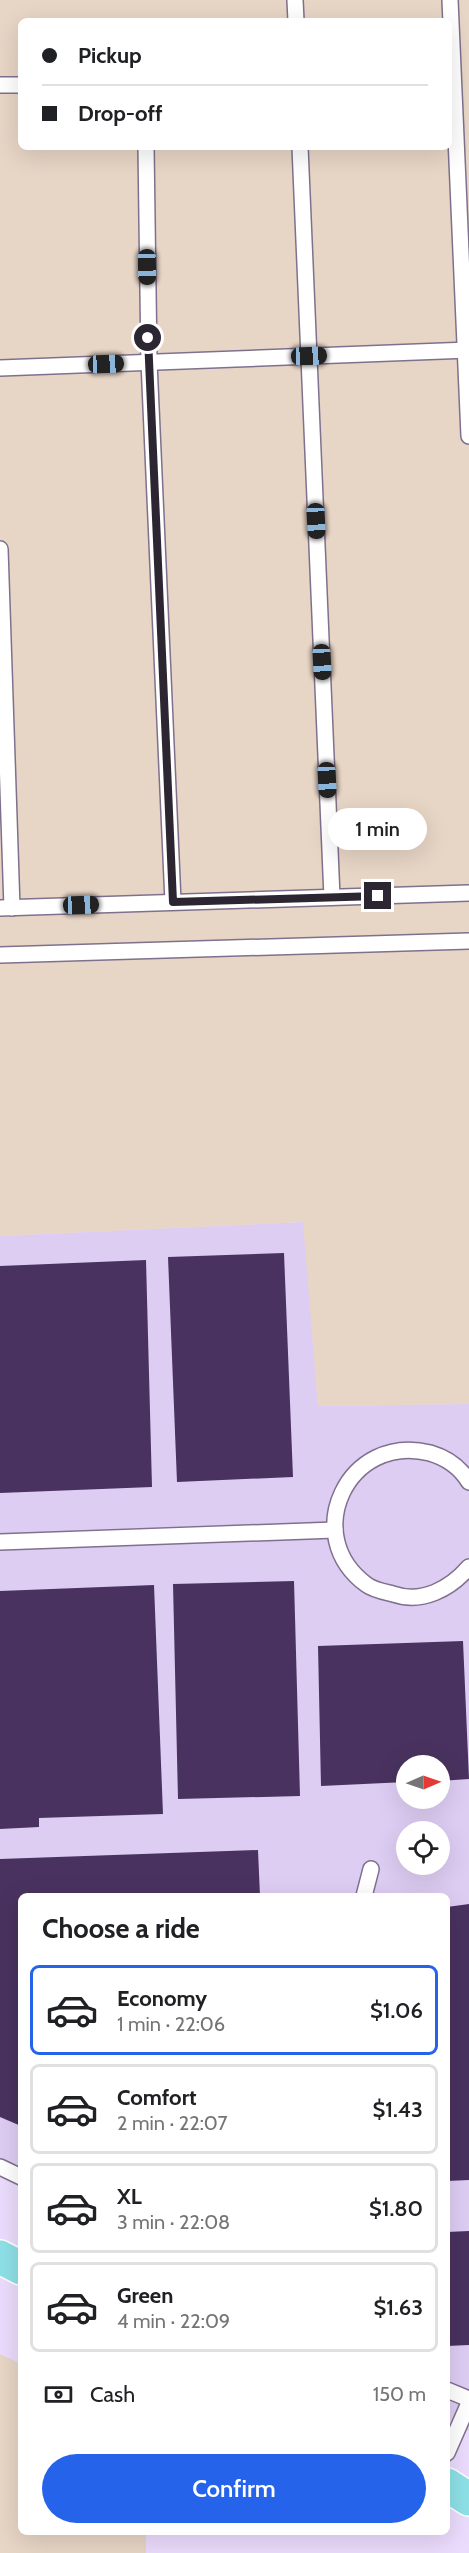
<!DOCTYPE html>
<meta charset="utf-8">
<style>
body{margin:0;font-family:Cabin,sans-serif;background:#f2f2f2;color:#202124;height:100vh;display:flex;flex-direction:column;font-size:22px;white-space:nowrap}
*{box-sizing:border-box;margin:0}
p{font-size:20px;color:#757577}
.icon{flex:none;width:33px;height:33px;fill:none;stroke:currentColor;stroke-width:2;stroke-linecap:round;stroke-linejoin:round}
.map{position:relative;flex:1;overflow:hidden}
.details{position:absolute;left:18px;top:1893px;width:432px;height:642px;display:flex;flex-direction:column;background:#fff;border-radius:9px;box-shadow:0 6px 24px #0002}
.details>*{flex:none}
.hud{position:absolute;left:18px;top:18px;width:434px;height:132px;border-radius:9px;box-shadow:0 6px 24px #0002;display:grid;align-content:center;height:132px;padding:0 24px;background:#fff}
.needle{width:39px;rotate:88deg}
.buttons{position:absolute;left:396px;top:1755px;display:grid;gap:12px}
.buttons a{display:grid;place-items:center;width:54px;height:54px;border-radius:50%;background:#fff;box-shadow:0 6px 24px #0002;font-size:30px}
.end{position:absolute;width:27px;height:27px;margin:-14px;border:8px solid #2c2632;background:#fff;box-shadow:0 0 0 3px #fff}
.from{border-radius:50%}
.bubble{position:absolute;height:42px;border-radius:21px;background:#fff;box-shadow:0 6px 24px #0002;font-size:20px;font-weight:600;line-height:42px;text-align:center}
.car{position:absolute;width:18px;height:36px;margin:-18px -9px;border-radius:8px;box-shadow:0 0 4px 2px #0007;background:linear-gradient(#222 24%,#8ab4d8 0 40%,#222 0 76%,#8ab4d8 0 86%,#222 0)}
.hud b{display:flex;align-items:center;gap:21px;height:57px;font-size:22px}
.hud b+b{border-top:2px solid #e0e0e0}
.hud i{width:15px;height:15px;background:#202124}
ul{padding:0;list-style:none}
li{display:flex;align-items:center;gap:18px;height:90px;margin:0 12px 9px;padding:0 12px;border:3px solid #e0e0e0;border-radius:9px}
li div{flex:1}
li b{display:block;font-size:22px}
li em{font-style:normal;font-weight:600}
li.current{border-color:#2563eb}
li>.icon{width:54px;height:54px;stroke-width:1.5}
h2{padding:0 24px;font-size:27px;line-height:72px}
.pay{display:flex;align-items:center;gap:15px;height:66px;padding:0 24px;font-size:22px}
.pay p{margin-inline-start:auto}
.button{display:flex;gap:12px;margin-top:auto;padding:12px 24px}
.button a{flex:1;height:69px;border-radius:36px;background:#2563eb;color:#fff;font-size:24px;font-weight:600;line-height:69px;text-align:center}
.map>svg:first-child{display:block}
.built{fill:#decdf3;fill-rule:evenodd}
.industrial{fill:#e7d5c5;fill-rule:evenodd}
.building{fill:#49325f}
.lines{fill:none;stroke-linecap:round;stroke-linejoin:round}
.service-casing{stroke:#7f718e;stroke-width:18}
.trunk-casing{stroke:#fff;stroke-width:36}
.service{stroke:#fff;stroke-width:15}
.trunk{stroke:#8ee0e7;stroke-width:33}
.route{stroke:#2c2632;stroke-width:8}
</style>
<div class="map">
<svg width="469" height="2553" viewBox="0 0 469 2553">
<rect width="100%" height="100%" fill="#ebdbfc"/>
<path class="built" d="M304,1222L318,1406L469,1404V2431L447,2420V1896H21V2186L0,2176V1236ZM406,1766H440V1798H406ZM406,1832H440V1864H406Z"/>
<g class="industrial">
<path d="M0,0H469V1404L318,1406L303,1222L0,1236ZM21,21H448V147H21Z"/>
<path d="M0,2354L21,2364V2532H146V2553H0Z"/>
</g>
<g class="building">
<path d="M284,1253L293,1477L177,1482L168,1257Z"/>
<path d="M146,1260L152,1487L0,1493V1266Z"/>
<path d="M294,1581L300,1796L178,1799L173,1584Z"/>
<path d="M154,1585L163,1814L39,1818V1827L0,1829V1591Z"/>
<path d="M463,1641L469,1779L440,1781V1766H406V1782L321,1786L318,1646Z"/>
<path d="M258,1850L260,1896H21V2126L0,2117V1859Z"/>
<path d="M469,1904V2180L447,2181V1907Z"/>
<path d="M469,2231V2345L447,2346V2232Z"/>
</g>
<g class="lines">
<g class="service-casing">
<g id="service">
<path d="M295,0L296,21"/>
<path d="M450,0L469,436"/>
<path d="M0,85H21"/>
<path d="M146,147L149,362L173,902"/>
<path d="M300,147L332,897"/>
<path d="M0,368L469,350"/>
<path d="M0,549L12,908"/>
<path d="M0,908L469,893"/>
<path d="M0,955L469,941"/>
<path d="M469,1482C460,1467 447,1458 430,1453C348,1432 299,1536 367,1585C374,1590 385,1592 393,1594C422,1604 450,1589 469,1567"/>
<path d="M0,1542L335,1530"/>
<path d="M364,1896L371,1869"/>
<path d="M0,2167L21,2177"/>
<path d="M447,2390L469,2399"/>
<path d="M447,2453L469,2403"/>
</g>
</g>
<g class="trunk-casing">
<g id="trunk">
<path d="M0,2257L21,2268"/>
<path d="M447,2485L469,2499"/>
</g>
</g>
<use href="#service" class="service"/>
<use href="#trunk" class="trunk"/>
</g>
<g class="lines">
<path class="route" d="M148,338L173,902L378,896"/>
</g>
</svg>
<div class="buttons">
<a><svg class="needle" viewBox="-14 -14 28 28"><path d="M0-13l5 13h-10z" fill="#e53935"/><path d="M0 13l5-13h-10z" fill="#757577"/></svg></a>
<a><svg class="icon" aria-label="locate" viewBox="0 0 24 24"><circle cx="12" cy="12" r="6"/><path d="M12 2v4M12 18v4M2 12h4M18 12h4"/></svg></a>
</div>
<i class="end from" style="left:148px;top:338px"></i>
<i class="end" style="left:378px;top:896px"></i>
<div class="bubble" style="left:328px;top:808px;width:99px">1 min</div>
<i class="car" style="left:147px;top:267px;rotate:179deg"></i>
<i class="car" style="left:309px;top:356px;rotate:88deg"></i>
<i class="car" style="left:106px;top:364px;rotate:88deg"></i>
<i class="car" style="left:316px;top:521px;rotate:177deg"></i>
<i class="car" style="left:322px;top:662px;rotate:177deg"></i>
<i class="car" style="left:327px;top:780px;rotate:177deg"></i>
<i class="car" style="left:81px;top:905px;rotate:88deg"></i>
<div class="hud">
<b><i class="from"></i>Pickup</b>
<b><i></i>Drop-off</b>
</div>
<section class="details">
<h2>Choose a ride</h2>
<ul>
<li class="current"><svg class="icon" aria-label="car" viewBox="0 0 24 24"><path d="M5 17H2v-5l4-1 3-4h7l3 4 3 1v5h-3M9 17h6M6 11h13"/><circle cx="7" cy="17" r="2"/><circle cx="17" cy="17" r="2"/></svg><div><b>Economy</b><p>1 min · 22:06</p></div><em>$1.06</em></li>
<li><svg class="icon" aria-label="car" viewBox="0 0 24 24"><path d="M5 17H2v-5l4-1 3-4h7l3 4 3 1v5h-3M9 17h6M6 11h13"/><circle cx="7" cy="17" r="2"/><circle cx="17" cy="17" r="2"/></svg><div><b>Comfort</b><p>2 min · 22:07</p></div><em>$1.43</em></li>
<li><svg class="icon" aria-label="car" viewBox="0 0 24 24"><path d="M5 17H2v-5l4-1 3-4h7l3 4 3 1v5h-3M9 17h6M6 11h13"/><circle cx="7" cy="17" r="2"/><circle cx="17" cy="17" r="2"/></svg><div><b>XL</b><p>3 min · 22:08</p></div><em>$1.80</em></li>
<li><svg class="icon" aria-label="car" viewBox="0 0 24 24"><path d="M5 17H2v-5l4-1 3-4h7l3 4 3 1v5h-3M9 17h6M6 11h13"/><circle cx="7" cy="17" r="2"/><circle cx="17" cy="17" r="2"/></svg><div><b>Green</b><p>4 min · 22:09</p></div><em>$1.63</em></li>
</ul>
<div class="pay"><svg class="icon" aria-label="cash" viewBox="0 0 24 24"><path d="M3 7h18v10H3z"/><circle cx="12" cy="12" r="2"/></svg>Cash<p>150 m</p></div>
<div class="button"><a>Confirm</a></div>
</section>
</div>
